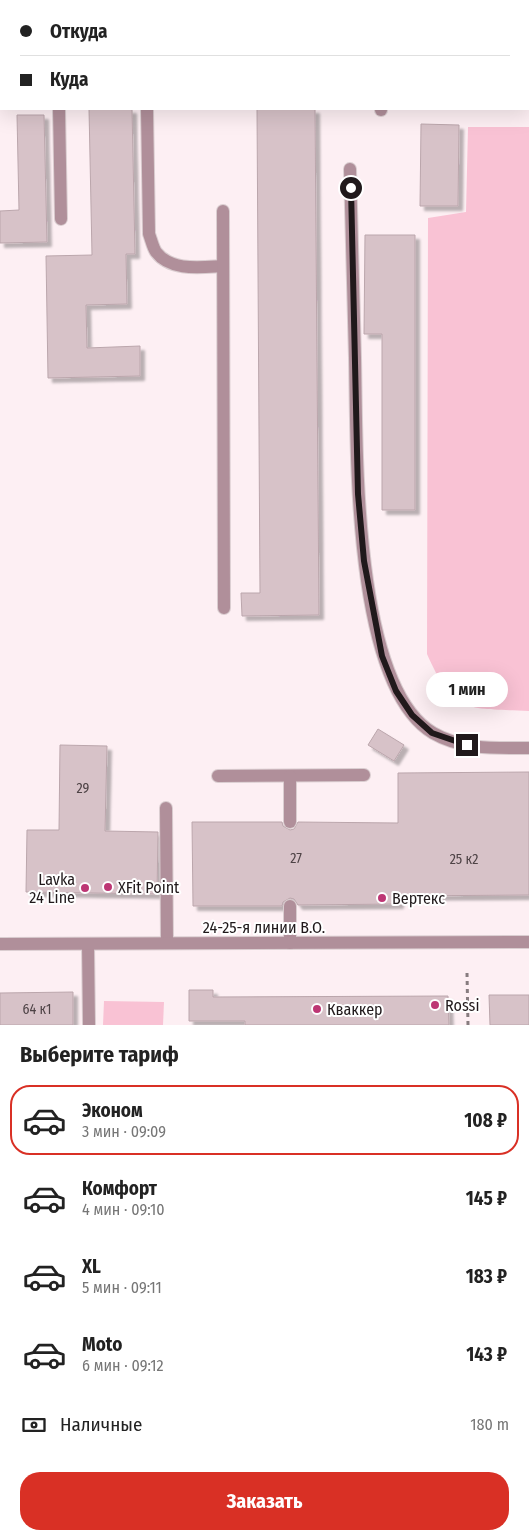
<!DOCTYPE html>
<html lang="ru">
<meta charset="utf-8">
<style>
body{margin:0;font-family:"Fira Sans Condensed",sans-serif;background:#f6f6f6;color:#222;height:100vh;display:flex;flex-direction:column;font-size:19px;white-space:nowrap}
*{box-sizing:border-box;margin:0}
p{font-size:16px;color:#767676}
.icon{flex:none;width:28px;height:28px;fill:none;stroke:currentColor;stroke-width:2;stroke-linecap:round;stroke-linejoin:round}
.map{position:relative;height:1025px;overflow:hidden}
.drawer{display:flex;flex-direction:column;background:#fff;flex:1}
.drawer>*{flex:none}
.hud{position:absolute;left:0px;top:0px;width:530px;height:110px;box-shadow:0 5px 20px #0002;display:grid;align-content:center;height:110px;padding:0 20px;background:#fff}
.end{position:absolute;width:22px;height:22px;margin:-11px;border:6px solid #20191b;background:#fff;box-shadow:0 0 0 2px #fff}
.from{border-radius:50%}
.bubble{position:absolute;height:35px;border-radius:18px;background:#fff;box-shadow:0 5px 20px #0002;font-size:16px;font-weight:700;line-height:35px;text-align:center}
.hud b{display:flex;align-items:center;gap:18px;height:48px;font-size:19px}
.hud b+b{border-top:1px solid #e0e0e0}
.hud i{width:12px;height:12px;background:#222}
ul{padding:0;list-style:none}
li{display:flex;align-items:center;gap:15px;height:70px;margin:0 10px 8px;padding:0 10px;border:2px solid transparent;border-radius:20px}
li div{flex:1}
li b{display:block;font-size:19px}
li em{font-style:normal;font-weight:700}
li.current{border-color:#d93025}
li>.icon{width:45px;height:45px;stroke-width:1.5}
h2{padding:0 20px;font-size:22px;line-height:60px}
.pay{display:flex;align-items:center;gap:12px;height:55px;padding:0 20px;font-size:19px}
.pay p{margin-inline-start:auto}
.cta{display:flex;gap:10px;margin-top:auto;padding:10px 20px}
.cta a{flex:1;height:58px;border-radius:20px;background:#d93025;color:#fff;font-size:20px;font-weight:700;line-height:58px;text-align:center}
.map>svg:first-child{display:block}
.green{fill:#f9c2d4}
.building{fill:#d7c2c8;stroke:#bba6ac;filter:url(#shadow)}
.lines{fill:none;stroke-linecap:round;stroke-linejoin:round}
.service-casing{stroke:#dacdd0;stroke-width:14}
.minor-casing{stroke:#dacdd0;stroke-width:14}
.path{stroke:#877c7f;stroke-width:3;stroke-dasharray:4 4;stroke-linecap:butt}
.service{stroke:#b08f9a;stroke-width:12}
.minor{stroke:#b08f9a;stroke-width:12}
.route{stroke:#20191b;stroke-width:6}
.poi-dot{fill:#bd3674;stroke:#fff;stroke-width:2}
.labels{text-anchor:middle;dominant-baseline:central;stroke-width:4;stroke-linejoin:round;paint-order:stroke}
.number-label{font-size:14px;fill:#4e4346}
.poi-label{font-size:16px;fill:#20191b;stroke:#fff;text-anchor:start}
.street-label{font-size:16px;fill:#20191b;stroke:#fff}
</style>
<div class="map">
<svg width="529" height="1025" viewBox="0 0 529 1025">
<defs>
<filter id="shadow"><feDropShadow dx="4.5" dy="4.5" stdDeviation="1" flood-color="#0004"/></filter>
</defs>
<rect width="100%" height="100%" fill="#fdeff3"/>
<g class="green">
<path d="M468,127H529V711C468,708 454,715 427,654L428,218L466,212Z"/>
<path d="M104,1001L164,1002L163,1025H103Z"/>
</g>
<g class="building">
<path d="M89,109H132L135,254H126L127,304L86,305L87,348L140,346V376L48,378L46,256L92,255Z"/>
<path d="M257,109H315L319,615L242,616L241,593H260Z"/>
<path d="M17,115H44L47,242L0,243V211L19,210Z"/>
<path d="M421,124L459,125L458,206H420Z"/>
<path d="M365,235H415V510H382V334H364Z"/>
<path d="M378,729L404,745L394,761L368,745Z"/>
<path d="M60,745L107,746L105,831L158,832L157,894L26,892L27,830H59Z"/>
<path d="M529,772V895L399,896V904L298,905L294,899L290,898L283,902L282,906H193L192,822H282L283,826L290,830L294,829L298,822L398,823V773Z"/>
<path d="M189,990H213V997L448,996L449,1025H245V1021H189Z"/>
<path d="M73,992V1025H0V993Z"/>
<path d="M489,995H529V1025H490Z"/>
</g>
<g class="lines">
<g class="service-casing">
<g id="service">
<path d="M147,0V1"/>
<path d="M380,0V1"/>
<path d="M59,109L61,219"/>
<path d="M147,109L149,234C151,239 153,248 156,252C171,272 202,267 223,266"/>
<path d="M381,109V110"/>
<path d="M350,169C352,232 353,295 355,358C357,445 352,685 433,733C462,750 497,748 529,748"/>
<path d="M223,211L224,608"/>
<path d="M218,776L364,775"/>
<path d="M166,808L167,943"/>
<path d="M290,822V776"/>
<path d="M290,943V906"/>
<path d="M88,944L89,1025"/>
</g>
</g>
<g class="minor-casing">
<path id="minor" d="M0,944L529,942"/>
</g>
<g class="path">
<path d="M0,39H1"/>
<path d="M467,973L468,1025"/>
</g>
<use href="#service" class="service"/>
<use href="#minor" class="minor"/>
</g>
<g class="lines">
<path class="route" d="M351,188L358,494L364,561L382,656L396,691L412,715L432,733L467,745"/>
</g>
<g class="poi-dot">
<circle cx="108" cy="887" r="5"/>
<circle cx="85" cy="888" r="5"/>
<circle cx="382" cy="898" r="5"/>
<circle cx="435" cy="1005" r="5"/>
<circle cx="317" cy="1009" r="5"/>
</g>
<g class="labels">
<g class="number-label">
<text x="83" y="788">29</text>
<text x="296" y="858">27</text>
<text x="464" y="859">25 к2</text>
<text x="37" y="1009">64 к1</text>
</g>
<g class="poi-label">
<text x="75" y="879" text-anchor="end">Lavka<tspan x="75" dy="18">24 Line</tspan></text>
<text x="118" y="887">XFit Point</text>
<text x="392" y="898">Вертекс</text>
<text x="445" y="1005">Rossi</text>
<text x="327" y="1009">Кваккер</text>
</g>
<g class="street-label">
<text x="264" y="927">24-25-я линии В.О.</text>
</g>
</g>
</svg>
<i class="end from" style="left:351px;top:188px"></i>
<i class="end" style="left:467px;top:745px"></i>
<div class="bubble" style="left:426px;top:672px;width:82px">1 мин</div>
<div class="hud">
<b><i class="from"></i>Откуда</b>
<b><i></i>Куда</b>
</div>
</div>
<section class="drawer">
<h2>Выберите тариф</h2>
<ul>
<li class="current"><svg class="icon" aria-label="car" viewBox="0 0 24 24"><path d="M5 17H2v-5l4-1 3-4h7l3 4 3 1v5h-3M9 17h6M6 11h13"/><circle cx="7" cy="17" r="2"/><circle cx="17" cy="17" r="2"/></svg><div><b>Эконом</b><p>3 мин · 09:09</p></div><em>108 ₽</em></li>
<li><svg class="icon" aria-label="car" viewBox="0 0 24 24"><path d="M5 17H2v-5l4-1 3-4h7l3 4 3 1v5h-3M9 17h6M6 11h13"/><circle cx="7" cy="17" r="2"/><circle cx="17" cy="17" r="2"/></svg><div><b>Комфорт</b><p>4 мин · 09:10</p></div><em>145 ₽</em></li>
<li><svg class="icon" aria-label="car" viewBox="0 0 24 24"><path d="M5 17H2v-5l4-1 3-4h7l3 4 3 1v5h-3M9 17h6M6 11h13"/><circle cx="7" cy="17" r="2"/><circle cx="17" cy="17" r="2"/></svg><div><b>XL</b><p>5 мин · 09:11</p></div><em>183 ₽</em></li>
<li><svg class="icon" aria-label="car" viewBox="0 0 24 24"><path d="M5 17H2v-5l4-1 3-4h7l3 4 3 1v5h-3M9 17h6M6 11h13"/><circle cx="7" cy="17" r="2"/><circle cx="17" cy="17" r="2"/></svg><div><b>Moto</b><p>6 мин · 09:12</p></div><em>143 ₽</em></li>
</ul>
<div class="pay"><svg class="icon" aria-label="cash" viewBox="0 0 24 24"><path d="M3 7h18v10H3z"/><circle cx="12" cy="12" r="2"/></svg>Наличные<p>180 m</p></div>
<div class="cta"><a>Заказать</a></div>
</section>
